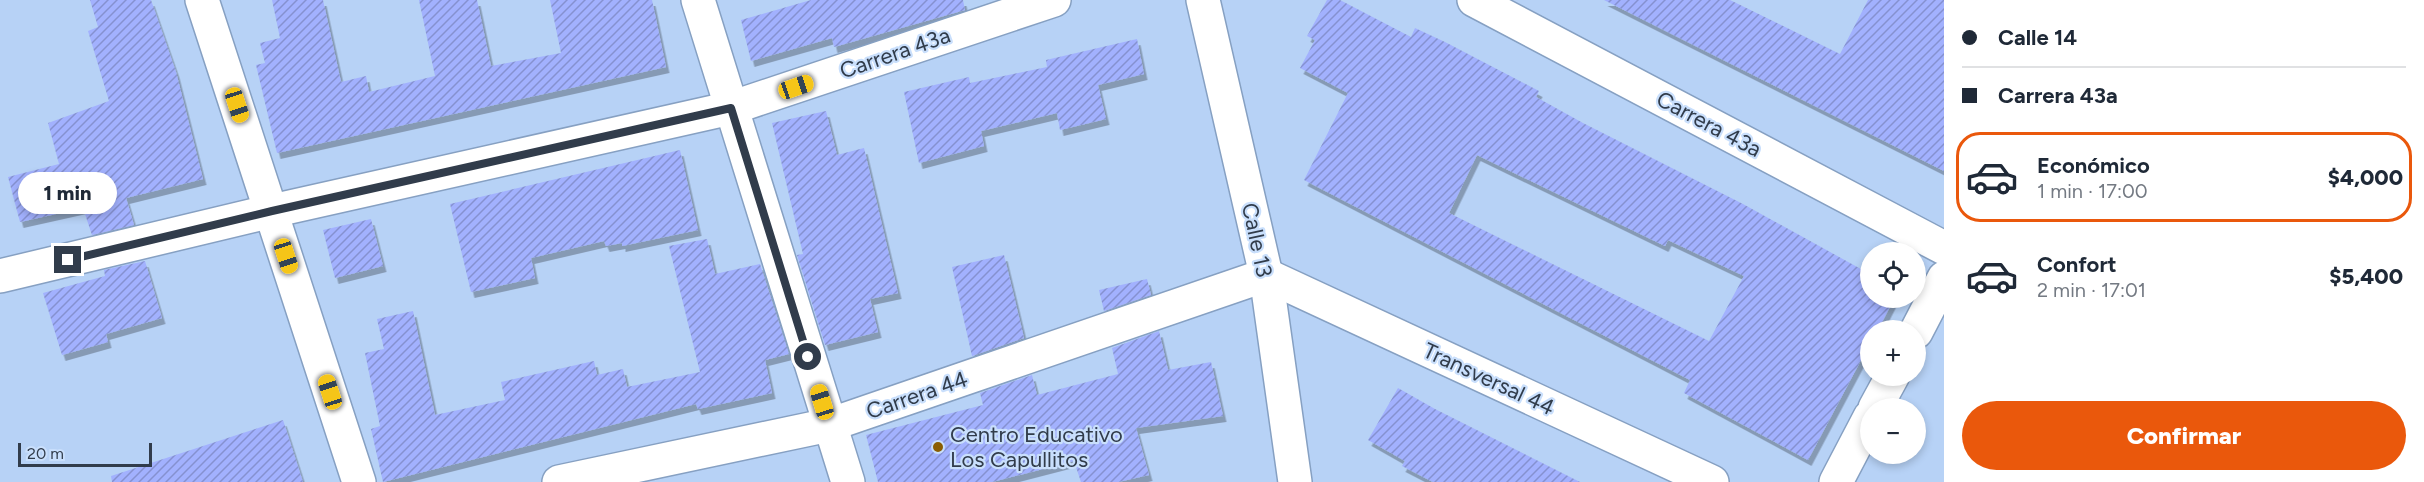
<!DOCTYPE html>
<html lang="es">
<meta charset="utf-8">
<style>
body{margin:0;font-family:Figtree,sans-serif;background:#f6f6f7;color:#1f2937;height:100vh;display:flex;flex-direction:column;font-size:22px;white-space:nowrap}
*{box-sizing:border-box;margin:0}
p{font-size:20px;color:#747a83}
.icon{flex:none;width:33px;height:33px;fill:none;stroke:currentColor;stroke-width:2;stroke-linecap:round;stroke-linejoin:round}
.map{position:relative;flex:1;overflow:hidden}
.details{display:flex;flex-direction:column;background:#fff;width:480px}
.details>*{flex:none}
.guide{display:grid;align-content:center;height:132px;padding:0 18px;background:#fff}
.fabs{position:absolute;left:1860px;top:242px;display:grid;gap:12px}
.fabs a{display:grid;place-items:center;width:66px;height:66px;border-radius:50%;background:#fff;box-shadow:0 3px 9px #0003;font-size:30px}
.scale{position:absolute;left:18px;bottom:15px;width:134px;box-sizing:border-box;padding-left:6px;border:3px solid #313c4b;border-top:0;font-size:16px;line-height:21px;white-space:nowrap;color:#313c4b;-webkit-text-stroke:4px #c9dffc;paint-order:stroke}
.end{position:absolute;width:27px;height:27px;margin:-14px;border:8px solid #313c4b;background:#fff;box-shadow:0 0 0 3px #fff}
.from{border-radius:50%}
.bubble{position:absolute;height:42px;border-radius:21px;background:#fff;box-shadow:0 3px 9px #0003;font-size:20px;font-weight:800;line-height:42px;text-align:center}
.car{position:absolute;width:18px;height:36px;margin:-18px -9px;border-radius:8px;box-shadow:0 0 4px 2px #0007;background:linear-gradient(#f5c518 24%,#345 0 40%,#f5c518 0 76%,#345 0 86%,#f5c518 0)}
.guide b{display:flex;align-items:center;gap:21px;height:57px;font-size:22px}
.guide b+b{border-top:2px solid #e0e1e3}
.guide i{width:15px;height:15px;background:#1f2937}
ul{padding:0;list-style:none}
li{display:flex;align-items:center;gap:18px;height:90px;margin:0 12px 9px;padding:0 6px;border:3px solid transparent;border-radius:24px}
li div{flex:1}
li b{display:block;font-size:22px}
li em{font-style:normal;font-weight:800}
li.current{border-color:#ea580c}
li>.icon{width:54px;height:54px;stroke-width:1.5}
.button{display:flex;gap:12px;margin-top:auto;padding:12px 18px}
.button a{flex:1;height:69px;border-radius:36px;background:#ea580c;color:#fff;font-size:24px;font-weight:800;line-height:69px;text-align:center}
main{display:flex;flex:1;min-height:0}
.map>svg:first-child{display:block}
.building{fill:url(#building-hatch);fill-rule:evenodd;filter:url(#shadow)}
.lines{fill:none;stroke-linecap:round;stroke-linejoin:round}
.minor-casing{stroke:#86a0c2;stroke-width:36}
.minor{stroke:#fff;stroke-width:33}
.route{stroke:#313c4b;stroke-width:8}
.poi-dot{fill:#8b5d02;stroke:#c9dffc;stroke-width:2}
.labels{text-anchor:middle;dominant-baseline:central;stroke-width:4.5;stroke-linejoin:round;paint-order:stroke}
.street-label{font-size:22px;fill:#313c4b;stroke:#c9dffc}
.poi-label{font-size:22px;fill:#313c4b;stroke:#c9dffc;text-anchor:start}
</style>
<main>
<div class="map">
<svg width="1944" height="482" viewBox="0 0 1944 482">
<defs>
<pattern id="building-hatch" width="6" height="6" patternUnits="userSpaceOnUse" patternTransform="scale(1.5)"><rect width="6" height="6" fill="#a2b1fe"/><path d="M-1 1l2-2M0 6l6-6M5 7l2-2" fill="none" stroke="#8591d0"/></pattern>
<filter id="shadow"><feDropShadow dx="3.5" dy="6" stdDeviation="0" flood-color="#0004"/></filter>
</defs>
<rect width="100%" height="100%" fill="#b7d2f6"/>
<g class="building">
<path d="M90,0H151L176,72L203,179L126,198L134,225L92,235L83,208L20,222L8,177L59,164L48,123L109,101L88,31L98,27Z"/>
<path d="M272,0H323L341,82L366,76L369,92L435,76L419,0H477L491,66L561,53L550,0H652L666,67L277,153L256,65L265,63L260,43L280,38Z"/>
<path d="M811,0H963L965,10L834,47L832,38L751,61L741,20Z"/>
<path d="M1327,0H1340L1411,37L1415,28L1445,42L1539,91L1536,97L1583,123L1743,204L1870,274V297H1895L1878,330H1870V343L1808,460L1684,393L1690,380L1304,180L1348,93L1300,68L1315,40L1307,36ZM1477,155L1665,246L1668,240L1744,276L1709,341L1449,213Z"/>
<path d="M1604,0H1730L1840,54L1868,0H1944V171Z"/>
<path d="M1137,39L1144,74L1098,85L1106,119L1060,130L1057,113L981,131L984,146L919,163L904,92L969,77L970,83L1047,67L1046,60Z"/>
<path d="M826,111L837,155L864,148L898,293L870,299L878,332L825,345L797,255L803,254L772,123Z"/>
<path d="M680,150L698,230L622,246V243L606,246L604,241L531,258L535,278L471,292L450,204Z"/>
<path d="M371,219L383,266L335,278L323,230Z"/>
<path d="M707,239L715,274L760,264L789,354L765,360L772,393L698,409L696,404L383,482L371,429L380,426L365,353L384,349L377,319L413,311L435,415L505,400L501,382L594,361L597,375L623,369L627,387L700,372L669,246Z"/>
<path d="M1004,255L1024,338L972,356L952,267Z"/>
<path d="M145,261L162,318L106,334L108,342L62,355L43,293L105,276L104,270Z"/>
<path d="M1147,279L1151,295L1104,311L1099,290Z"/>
<path d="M1159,331L1168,370L1211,362L1223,416L1136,428L1149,475L1118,482H1081L1074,461L992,482H878L866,435L983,405L980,393L1032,375L1037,395L1118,374L1112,348Z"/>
<path d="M1398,388L1435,409L1580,482H1433L1402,466L1405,461L1368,440Z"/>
<path d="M283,420L303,482H112L111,476Z"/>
</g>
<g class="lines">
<g class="minor-casing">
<g id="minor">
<path d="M202,0L359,482"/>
<path d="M698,0L848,482"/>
<path d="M1203,0L1266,275L1295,482"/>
<path d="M1474,0L1944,248"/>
<path d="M0,276L272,211L731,108L1054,0"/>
<path d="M1916,332L1944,278"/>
<path d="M1875,408L1893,375"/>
<path d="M559,482L829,425L1266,275L1712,482"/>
<path d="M1836,482L1870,417"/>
</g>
</g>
<use href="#minor" class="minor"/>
</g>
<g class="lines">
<path class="route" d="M68,260L272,211L731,108L808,357"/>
</g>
<circle class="poi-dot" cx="938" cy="447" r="6"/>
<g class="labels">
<g class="street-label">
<text transform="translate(895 53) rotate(-19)">Carrera 43a</text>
<text transform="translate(1709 124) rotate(28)">Carrera 43a</text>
<text transform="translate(1257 240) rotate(78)">Calle 13</text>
<text transform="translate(1489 379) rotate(25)">Transversal 44</text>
<text transform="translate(917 395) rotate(-19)">Carrera 44</text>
</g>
<g class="poi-label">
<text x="950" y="434">Centro Educativo<tspan x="950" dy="25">Los Capullitos</tspan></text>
</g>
</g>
</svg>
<div class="fabs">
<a><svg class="icon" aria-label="locate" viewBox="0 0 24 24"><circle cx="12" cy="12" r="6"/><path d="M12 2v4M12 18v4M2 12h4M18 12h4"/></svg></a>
<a>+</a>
<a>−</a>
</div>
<div class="scale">20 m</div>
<i class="end from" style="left:808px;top:357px"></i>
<i class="end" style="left:68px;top:260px"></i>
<div class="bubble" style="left:18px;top:172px;width:99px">1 min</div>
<i class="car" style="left:796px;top:87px;rotate:71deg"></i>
<i class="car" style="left:237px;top:105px;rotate:162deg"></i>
<i class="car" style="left:286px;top:256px;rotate:162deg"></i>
<i class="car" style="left:330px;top:392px;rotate:342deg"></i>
<i class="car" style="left:822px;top:402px;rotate:343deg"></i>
</div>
<section class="details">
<div class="guide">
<b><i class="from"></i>Calle 14</b>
<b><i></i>Carrera 43a</b>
</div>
<ul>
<li class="current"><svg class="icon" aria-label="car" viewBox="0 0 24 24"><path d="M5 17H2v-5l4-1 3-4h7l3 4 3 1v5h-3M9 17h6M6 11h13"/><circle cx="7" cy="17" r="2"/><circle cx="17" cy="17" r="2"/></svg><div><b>Económico</b><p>1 min · 17:00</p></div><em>$4,000</em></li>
<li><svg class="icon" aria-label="car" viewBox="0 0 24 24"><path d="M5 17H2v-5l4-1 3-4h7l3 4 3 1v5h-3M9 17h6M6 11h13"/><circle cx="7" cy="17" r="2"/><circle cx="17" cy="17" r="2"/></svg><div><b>Confort</b><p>2 min · 17:01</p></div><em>$5,400</em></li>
</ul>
<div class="button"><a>Confirmar</a></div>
</section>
</main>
